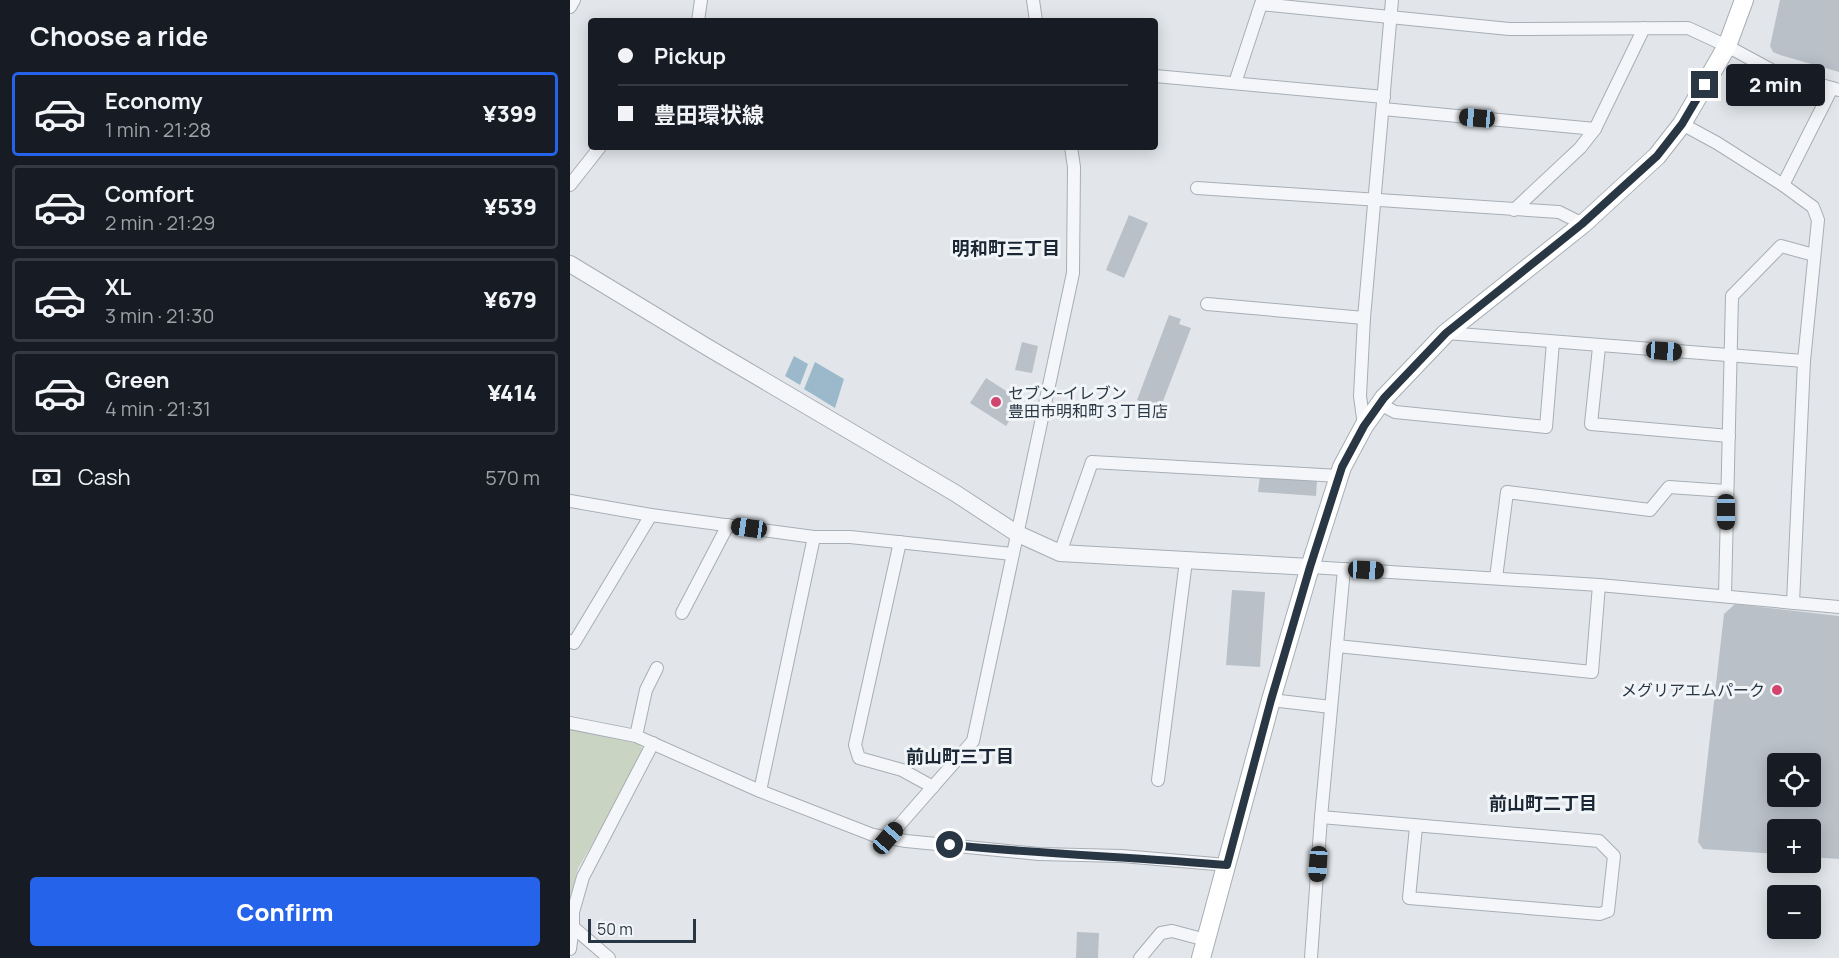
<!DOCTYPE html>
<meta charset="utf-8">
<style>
body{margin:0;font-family:Manrope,"Noto Sans JP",sans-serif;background:#242831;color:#f1f3f6;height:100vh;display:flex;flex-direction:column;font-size:22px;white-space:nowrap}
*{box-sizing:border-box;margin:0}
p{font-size:20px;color:#9ea1a6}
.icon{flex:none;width:33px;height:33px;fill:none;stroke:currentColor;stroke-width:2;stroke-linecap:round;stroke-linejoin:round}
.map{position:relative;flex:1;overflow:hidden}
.sheet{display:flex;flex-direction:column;background:#171b24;width:570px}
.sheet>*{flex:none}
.top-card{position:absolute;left:18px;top:18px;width:570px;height:132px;border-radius:6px;box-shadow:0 3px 15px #0003;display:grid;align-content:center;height:132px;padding:0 30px;background:#171b24}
.buttons{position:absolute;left:1197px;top:753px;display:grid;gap:12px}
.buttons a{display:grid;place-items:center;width:54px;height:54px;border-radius:6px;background:#171b24;box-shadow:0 3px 15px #0003;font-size:30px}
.scale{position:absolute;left:18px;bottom:15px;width:108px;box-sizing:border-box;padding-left:6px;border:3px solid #293643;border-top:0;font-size:16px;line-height:21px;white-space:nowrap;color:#293643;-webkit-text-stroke:4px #f1f5f8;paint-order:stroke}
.end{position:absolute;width:27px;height:27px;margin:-14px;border:8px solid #293643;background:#fff;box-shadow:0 0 0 3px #fff}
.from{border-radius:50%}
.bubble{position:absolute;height:42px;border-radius:6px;background:#171b24;box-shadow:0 3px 15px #0003;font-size:20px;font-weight:800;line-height:42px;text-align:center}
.car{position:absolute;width:18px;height:36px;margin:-18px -9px;border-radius:8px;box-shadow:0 0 4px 2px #0007;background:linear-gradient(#222 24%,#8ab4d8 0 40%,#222 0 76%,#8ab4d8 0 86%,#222 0)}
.top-card b{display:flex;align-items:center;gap:21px;height:57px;font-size:22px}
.top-card b+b{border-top:2px solid #363941}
.top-card i{width:15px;height:15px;background:#f1f3f6}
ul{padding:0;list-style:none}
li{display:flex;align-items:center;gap:18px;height:84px;margin:0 12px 9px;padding:0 18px;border:3px solid #363941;border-radius:6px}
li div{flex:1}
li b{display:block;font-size:22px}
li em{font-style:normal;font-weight:800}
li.on{border-color:#2563eb}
li>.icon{width:54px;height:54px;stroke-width:1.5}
h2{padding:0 30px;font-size:27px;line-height:72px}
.pay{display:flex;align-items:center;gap:15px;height:66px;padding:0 30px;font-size:22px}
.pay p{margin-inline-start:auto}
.button{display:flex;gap:12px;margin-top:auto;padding:12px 30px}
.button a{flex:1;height:69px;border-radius:6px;background:#2563eb;color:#fff;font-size:24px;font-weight:800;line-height:69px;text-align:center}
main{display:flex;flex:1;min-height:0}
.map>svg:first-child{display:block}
.green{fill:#c9d5c2}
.water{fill:#9cb9cb}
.building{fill:#b9c0c8;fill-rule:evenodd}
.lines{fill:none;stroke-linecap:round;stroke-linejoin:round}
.minor-casing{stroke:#a7aeb5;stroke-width:14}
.tertiary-casing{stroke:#a7aeb5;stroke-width:18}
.secondary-casing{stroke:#a7aeb5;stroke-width:20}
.minor{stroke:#f5f6f9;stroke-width:12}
.tertiary{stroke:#f5f6f9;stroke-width:16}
.secondary{stroke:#fff;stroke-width:18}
.route{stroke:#293643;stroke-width:8}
.poi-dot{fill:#d2446d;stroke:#f1f5f8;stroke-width:2}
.labels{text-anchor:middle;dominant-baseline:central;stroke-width:6;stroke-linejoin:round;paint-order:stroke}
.poi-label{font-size:16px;fill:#293643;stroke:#f1f5f8;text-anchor:start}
.neighbourhood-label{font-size:18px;font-weight:bold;fill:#1b2734;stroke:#f1f5f8}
</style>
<main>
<section class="sheet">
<h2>Choose a ride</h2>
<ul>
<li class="on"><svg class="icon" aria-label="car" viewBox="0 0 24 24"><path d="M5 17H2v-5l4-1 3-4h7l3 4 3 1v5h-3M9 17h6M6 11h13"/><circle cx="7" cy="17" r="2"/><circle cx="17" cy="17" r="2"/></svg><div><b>Economy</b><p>1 min · 21:28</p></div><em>¥399</em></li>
<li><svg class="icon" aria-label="car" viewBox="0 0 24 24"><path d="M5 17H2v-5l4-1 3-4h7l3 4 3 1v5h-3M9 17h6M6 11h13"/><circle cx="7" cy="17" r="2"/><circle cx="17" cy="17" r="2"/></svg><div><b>Comfort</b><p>2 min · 21:29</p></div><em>¥539</em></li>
<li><svg class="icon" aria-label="car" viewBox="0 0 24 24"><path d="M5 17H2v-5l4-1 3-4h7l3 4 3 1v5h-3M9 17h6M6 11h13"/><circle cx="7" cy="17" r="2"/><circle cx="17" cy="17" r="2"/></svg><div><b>XL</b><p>3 min · 21:30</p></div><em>¥679</em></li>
<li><svg class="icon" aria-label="car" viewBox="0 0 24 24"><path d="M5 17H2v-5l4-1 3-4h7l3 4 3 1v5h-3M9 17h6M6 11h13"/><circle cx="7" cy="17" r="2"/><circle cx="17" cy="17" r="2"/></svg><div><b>Green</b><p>4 min · 21:31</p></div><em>¥414</em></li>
</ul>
<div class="pay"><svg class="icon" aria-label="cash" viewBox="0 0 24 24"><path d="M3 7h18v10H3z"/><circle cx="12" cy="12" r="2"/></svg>Cash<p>570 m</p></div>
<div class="button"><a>Confirm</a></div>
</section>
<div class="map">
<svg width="1269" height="958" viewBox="0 0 1269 958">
<rect width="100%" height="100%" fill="#e2e6ea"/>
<path class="green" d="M0,729L66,736L73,751L43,809L8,868L0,900Z"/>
<g class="water">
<path d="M224,356L238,364L230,385L215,376Z"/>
<path d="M245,362L274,379L265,408L234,389Z"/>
</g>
<g class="building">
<path d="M1210,0H1269V72L1210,55L1203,52L1200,46Z"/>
<path d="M559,215L578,223L554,278L536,270Z"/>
<path d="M599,315L611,319L609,324L621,328L590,409L567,400Z"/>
<path d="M452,342L468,346L462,373L445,370Z"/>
<path d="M416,378L452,401L436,426L400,403Z"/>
<path d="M690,475L747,480L746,496L688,492Z"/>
<path d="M662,590L695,592L690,667L656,665Z"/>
<path d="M1165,604L1269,616V859L1240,857V830H1208V854L1133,849L1128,842L1154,614ZM1208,764H1240V796H1208Z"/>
<path d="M507,932L529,933L528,958H506Z"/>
</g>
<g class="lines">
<g class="minor-casing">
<g id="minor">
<path d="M463,0L466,21"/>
<path d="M0,7L4,0"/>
<path d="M128,21L131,0"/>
<path d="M585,76L814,97"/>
<path d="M665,83L691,4L939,29L1118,28L1157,46L1205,72L1269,90"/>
<path d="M813,109L1025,129L1010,148L944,210"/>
<path d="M1112,124L1147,143L1213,185L1243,207L1248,220L1234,361L1223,603"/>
<path d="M1025,129L1074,28"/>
<path d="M0,185L30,147"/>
<path d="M1213,185L1262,88"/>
<path d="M627,188L989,212L1013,224"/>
<path d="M637,304L794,318"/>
<path d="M876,333L1234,361"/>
<path d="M1029,347L1021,424L1159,436"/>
<path d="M810,404L825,412L976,427L983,342"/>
<path d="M794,426L790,396L794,318L822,0"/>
<path d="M0,501L81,515L244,537H280L442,554"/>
<path d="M330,542L285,745L289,758L332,770L363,787"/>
<path d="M490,553L522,462L769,476"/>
<path d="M740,567L1029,585L1269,607"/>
<path d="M926,578L937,492L1080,510L1099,487L1157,491"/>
<path d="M1155,596L1162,296L1211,246L1244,255"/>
<path d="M112,613L158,525"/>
<path d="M0,641L4,643L81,515"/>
<path d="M767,646L1022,672L1029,585"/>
<path d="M701,700L761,707"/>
<path d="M0,723L66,736L190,791L303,835L336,841L469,854L552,856L657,865"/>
<path d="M66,736L76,690L87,668"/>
<path d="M588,780L616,561"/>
<path d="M190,791L244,537"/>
<path d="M751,817L1029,841L1044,856L1038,911L1030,914L839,898L846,827"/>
<path d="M318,838L403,741L503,273L504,167L501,147"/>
<path d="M3,927L39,958"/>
<path d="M0,949L3,927V912L13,877L83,743"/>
<path d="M570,958L591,933L602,931L636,940"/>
<path d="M741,958L751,817L774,569"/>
</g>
</g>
<g class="tertiary-casing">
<path id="tertiary" d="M0,264L137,347L385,493L446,533L490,553L740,567"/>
</g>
<g class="secondary-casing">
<path id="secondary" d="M631,958L701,700L740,567L772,467L794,426L814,398L876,333L1013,224L1087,156L1112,124L1157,46L1174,0"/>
</g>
<use href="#minor" class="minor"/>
<use href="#tertiary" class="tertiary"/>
<use href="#secondary" class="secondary"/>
</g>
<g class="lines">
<path class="route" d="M380,845C472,854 565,857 657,865L701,700L740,567L772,467L794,426L814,398L876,333L1012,224L1087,156L1112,124L1135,85"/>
</g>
<g class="poi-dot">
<circle cx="426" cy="402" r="6"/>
<circle cx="1207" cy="690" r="6"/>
</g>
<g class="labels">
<g class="poi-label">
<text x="438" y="393">セブン-イレブン<tspan x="438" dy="18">豊田市明和町３丁目店</tspan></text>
<text x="1195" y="690" text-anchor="end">メグリアエムパーク</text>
</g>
<g class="neighbourhood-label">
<text x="436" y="248">明和町三丁目</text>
<text x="390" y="756">前山町三丁目</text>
<text x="973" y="803">前山町二丁目</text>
</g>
</g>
</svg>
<div class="buttons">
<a><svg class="icon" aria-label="locate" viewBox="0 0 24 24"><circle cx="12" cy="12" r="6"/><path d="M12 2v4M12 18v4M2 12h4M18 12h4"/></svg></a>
<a>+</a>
<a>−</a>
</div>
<div class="scale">50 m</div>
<i class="end from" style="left:380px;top:845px"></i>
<i class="end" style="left:1135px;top:85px"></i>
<div class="bubble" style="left:1156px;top:64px;width:99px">2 min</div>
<i class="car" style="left:907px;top:118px;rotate:275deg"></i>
<i class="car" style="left:1094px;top:351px;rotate:94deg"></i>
<i class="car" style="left:1156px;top:512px;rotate:180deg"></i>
<i class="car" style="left:179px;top:528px;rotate:278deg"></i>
<i class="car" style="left:796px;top:570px;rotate:93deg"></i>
<i class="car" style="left:318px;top:838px;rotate:41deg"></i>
<i class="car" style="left:748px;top:864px;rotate:184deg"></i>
<div class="top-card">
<b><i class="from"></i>Pickup</b>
<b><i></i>豊田環状線</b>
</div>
</div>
</main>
